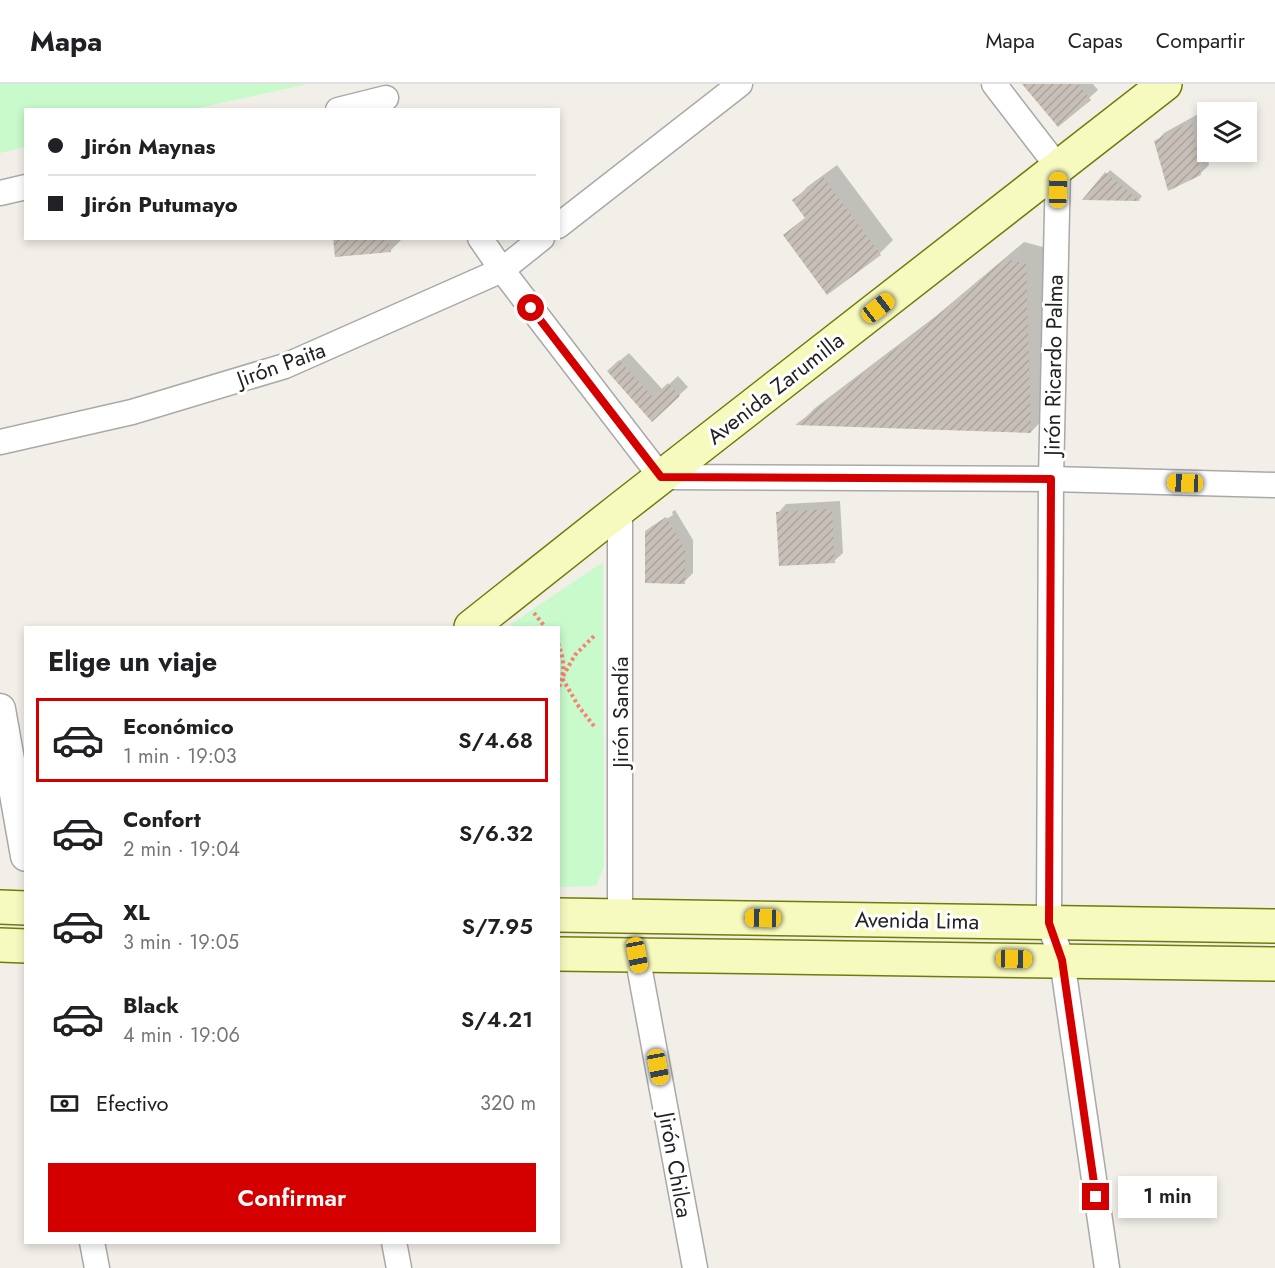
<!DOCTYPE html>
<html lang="es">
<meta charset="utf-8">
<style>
body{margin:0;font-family:Jost,sans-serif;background:#f6f6f6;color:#202124;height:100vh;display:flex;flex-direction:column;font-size:22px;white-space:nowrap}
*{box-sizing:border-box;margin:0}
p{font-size:20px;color:#757577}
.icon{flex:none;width:33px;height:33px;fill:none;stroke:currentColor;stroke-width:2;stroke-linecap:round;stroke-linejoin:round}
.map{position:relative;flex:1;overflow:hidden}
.panel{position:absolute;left:24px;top:542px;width:536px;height:618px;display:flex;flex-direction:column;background:#fff;border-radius:0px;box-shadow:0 3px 9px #0003}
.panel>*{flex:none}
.guide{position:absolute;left:24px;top:24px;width:536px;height:132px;border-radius:0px;box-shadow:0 3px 9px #0003;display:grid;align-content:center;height:132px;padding:0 24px;background:#fff}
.buttons{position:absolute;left:1197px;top:18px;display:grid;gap:12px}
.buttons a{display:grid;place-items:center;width:60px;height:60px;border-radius:0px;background:#fff;box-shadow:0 3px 9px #0003;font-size:30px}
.end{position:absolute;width:27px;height:27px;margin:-14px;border:8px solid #d40000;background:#fff;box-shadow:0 0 0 3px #fff}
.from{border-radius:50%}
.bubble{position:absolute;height:42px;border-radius:0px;background:#fff;box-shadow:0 3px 9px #0003;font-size:20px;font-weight:600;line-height:42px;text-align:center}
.car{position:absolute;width:18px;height:36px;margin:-18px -9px;border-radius:8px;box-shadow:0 0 4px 2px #0007;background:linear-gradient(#f5c518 24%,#345 0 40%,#f5c518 0 76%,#345 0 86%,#f5c518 0)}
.guide b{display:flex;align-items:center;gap:21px;height:57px;font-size:22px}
.guide b+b{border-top:2px solid #e0e0e0}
.guide i{width:15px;height:15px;background:#202124}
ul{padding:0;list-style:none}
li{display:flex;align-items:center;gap:18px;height:84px;margin:0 12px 9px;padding:0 12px;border:3px solid transparent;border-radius:0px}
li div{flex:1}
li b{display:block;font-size:22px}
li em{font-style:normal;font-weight:600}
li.on{border-color:#d40000}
li>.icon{width:54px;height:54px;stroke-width:1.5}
h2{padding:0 24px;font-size:27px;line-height:72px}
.pay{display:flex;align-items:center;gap:15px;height:66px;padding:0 24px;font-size:22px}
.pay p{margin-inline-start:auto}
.primary-button{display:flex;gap:12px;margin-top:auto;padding:12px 24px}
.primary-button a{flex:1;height:69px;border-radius:0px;background:#d40000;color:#fff;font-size:24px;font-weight:600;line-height:69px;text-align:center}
header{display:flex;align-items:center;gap:36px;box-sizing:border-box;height:84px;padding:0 30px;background:#fff;border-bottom:2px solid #e0e0e0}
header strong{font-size:28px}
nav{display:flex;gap:33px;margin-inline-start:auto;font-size:21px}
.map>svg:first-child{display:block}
.park{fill:#c8facc}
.shadow{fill:#0003}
.building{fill:url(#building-hatch)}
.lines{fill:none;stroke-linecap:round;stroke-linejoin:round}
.minor-casing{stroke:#a9a9a9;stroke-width:27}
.tertiary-casing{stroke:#a9a9a9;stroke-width:33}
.secondary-casing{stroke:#707d05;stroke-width:36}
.path{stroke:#fa8072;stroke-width:4;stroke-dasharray:3 3;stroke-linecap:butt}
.minor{stroke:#fff;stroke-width:24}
.tertiary{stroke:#fff;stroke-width:30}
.secondary{stroke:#f7fabf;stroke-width:33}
.route{stroke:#d40000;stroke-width:8}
.labels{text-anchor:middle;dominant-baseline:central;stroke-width:6;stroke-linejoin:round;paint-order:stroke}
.street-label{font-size:22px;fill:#222;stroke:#fff}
</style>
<header>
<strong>Mapa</strong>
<nav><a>Mapa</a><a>Capas</a><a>Compartir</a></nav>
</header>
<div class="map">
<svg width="1275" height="1184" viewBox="0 0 1275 1184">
<defs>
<pattern id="building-hatch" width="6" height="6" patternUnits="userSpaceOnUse" patternTransform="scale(1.5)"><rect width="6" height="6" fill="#c7bfb8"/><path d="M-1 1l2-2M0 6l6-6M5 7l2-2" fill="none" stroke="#aba49e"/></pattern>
</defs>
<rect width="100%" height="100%" fill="#f2efe9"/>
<g class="park">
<path d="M0,0H308L194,25L26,26L25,63L0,69Z"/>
<path d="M603,478L604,783L596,802L558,803V543H511V540Z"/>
</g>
<g class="shadow">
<path d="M1024,0H1093L1098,6L1089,14Z"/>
<path d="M1200,29L1209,81L1200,90L1156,58L1164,49Z"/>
<path d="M837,81L893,156L880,169L828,209L784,151L806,133L794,117L807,103Z"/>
<path d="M1110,86L1142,112L1139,116L1085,114Z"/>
<path d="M334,154H403L390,167Z"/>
<path d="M1024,158L1043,163L1048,330L1031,348L799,340L815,324L936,232Z"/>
<path d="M629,269L663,306L678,292L688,303L652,336L617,279Z"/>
<path d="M840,417L843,469L834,477L778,429L786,420Z"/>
<path d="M675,426L693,456V489L684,498L647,447L653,441V443L673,431L672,428Z"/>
</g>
<g class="building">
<path d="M1022,0H1078L1091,16L1058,43Z"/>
<path d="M1192,37L1201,91L1168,107L1154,57Z"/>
<path d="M1105,88L1140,117L1082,116Z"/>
<path d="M823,93L881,171L827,211L783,151L805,134L792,116Z"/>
<path d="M333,154H388L391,168L335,173Z"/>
<path d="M1005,175L1026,180L1031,349L795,341L917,249Z"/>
<path d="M619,276L653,313L668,299L680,312L652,338L607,287Z"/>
<path d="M832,425L835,479L779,482L776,428Z"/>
<path d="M666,433L685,465V500L645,499V447Z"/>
</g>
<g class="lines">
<g class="minor-casing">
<g id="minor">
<path d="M994,0L1058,83L1051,395L1049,839L1062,876L1107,1184"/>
<path d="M338,26L386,14"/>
<path d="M0,109L26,103"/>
<path d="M558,142L740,0"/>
<path d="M480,154L502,186L661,393L1051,395L1275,401"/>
<path d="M0,358L132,328L285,282L502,186L542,154"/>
<path d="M620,832V425"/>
<path d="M637,871L695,1184"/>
<path d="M92,1158L97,1184"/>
<path d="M394,1158L399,1184"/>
</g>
</g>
<g class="tertiary-casing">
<path id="tertiary" d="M0,625L26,772"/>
</g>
<g class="secondary-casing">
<g id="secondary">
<path d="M471,543L620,425L1165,0"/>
<path d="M0,823L26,824"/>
<path d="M558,831L1275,842"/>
<path d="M0,861L26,862"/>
<path d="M558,870L1275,880"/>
</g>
</g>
<g class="path">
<path d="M534,529L545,543"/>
<path d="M558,559C565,576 565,589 558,606"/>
<path d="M594,642L579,623L562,594L575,571L595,551"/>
</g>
<use href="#minor" class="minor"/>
<use href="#tertiary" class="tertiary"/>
<use href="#secondary" class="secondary"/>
</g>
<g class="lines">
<path class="route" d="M531,224L661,393L1051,395L1049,839L1062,876L1096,1113"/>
</g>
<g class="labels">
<g class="street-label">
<text transform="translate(281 280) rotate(-20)">Jirón Paita</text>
<text transform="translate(1053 281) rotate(-89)">Jirón Ricardo Palma</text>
<text transform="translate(775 304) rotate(-38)">Avenida Zarumilla</text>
<text transform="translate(620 628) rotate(-90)">Jirón Sandía</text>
<text transform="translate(917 836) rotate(1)">Avenida Lima</text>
<text transform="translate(676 1081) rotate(80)">Jirón Chilca</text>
</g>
</g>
</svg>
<div class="buttons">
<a><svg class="icon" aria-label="layers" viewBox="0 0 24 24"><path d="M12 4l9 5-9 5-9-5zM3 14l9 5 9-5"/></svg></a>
</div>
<i class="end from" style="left:531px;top:224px"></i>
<i class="end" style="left:1096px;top:1113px"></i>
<div class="bubble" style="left:1118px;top:1092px;width:99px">1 min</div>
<i class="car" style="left:1058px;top:106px;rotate:1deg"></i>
<i class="car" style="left:878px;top:224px;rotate:52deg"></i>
<i class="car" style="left:1185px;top:399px;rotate:272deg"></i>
<i class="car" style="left:763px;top:834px;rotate:271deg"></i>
<i class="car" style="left:637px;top:871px;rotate:169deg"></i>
<i class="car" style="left:1014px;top:875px;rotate:91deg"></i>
<i class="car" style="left:658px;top:983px;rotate:169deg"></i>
<div class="guide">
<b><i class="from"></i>Jirón Maynas</b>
<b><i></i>Jirón Putumayo</b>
</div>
<section class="panel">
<h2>Elige un viaje</h2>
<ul>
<li class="on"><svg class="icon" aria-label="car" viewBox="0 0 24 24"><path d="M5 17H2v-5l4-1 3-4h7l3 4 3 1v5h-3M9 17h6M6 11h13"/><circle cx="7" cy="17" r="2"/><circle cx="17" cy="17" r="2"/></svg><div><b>Económico</b><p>1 min · 19:03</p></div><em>S/4.68</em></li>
<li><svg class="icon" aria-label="car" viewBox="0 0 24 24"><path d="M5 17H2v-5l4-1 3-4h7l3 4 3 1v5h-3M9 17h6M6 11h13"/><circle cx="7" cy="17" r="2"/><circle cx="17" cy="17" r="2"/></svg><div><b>Confort</b><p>2 min · 19:04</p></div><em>S/6.32</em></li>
<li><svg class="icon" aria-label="car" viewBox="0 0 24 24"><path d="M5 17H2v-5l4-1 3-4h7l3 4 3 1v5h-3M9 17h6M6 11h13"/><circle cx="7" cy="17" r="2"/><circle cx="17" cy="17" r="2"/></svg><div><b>XL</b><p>3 min · 19:05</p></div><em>S/7.95</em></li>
<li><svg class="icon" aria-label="car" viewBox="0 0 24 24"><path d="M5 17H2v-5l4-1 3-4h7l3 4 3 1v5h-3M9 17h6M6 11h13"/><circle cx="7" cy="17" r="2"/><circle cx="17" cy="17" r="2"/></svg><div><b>Black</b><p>4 min · 19:06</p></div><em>S/4.21</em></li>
</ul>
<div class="pay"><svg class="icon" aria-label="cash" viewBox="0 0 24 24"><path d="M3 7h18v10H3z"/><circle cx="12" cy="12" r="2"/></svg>Efectivo<p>320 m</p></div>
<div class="primary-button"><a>Confirmar</a></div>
</section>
</div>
